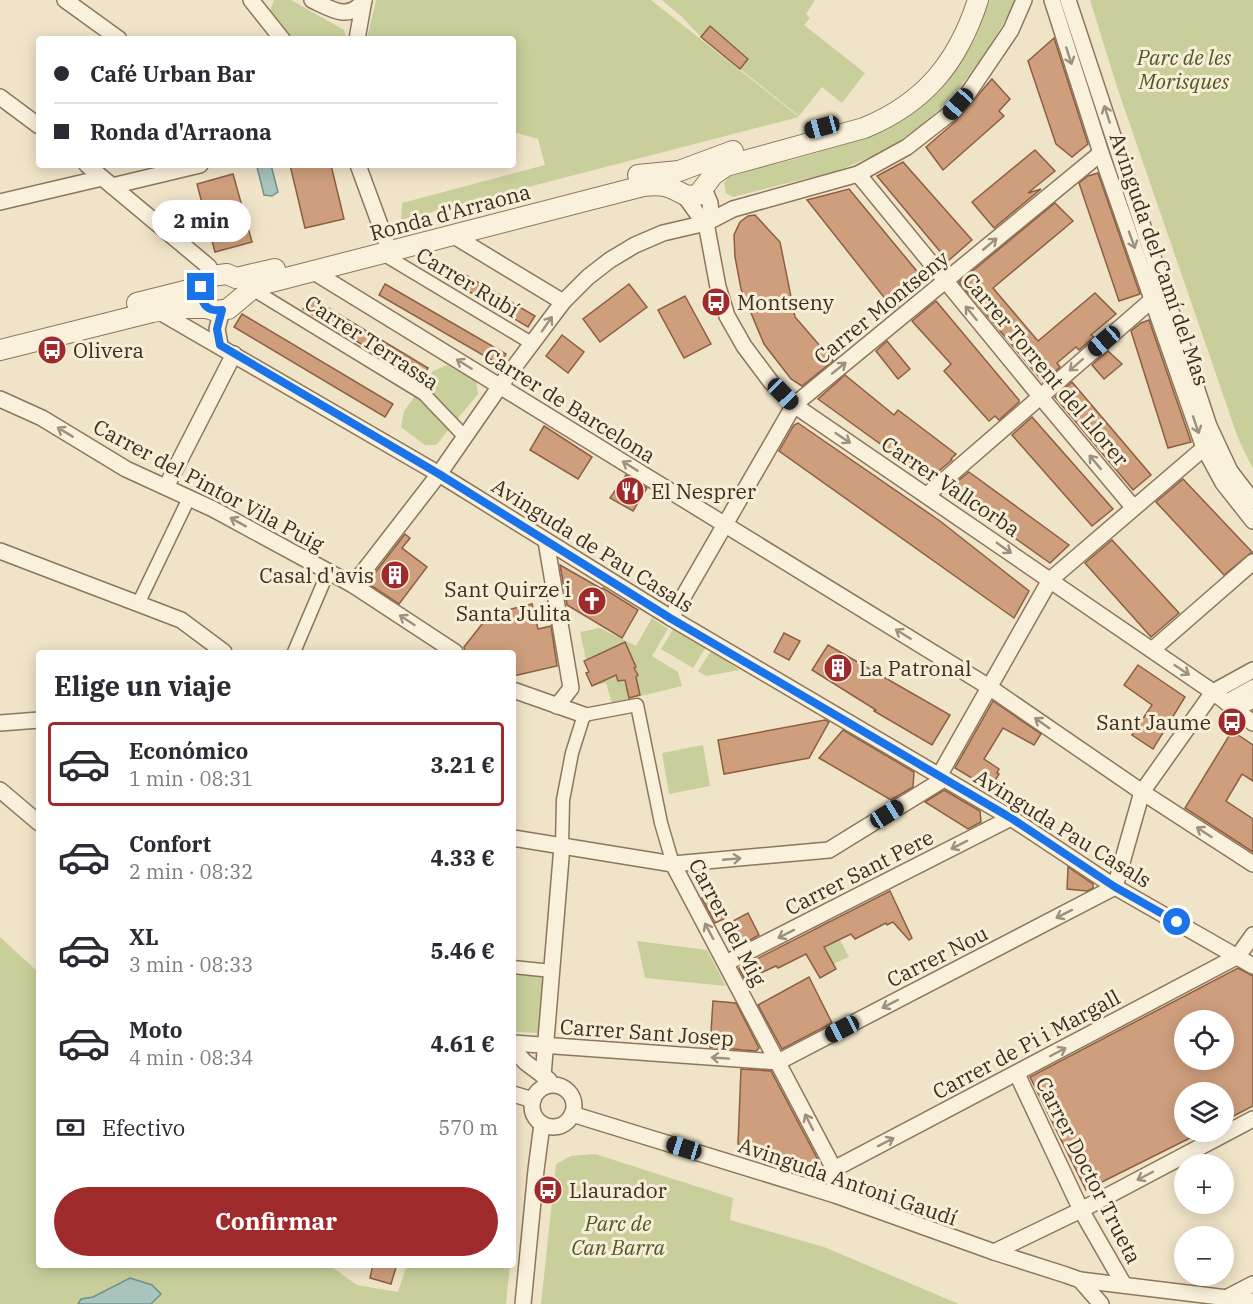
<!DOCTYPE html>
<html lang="es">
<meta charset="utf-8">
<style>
body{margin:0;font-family:"IBM Plex Serif",serif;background:#f2f2f3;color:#2b2b33;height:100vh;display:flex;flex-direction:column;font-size:22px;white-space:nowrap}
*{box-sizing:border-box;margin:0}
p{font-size:20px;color:#7c7c81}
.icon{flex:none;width:33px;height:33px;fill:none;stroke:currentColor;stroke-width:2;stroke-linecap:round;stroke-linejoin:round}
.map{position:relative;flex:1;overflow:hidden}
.panel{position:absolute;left:36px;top:650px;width:480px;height:618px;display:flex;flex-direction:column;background:#fff;border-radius:6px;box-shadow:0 3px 15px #0003}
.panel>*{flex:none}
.banner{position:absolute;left:36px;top:36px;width:480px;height:132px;border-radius:6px;box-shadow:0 3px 15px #0003;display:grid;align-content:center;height:132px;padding:0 18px;background:#fff}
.controls{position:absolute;left:1174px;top:1010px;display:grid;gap:12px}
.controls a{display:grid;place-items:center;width:60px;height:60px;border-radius:50%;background:#fff;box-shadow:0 3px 15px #0003;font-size:30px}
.end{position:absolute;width:27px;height:27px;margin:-14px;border:8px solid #1a73e8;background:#fff;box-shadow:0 0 0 3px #fff}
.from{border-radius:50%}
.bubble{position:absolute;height:42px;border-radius:21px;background:#fff;box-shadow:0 3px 15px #0003;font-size:20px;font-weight:700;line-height:42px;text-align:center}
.car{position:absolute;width:18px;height:36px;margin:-18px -9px;border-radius:8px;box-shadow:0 0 4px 2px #0007;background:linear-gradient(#222 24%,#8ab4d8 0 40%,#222 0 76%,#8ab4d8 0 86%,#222 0)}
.banner b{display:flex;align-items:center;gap:21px;height:57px;font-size:22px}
.banner b+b{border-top:2px solid #e1e1e2}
.banner i{width:15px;height:15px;background:#2b2b33}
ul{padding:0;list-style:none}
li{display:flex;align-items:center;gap:18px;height:84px;margin:0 12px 9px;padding:0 6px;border:3px solid transparent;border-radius:6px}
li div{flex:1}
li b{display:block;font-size:22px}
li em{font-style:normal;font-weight:700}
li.current{border-color:#9e2a2b}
li>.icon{width:54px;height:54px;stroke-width:1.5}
h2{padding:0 18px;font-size:27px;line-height:72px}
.pay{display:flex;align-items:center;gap:15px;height:66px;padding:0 18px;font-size:22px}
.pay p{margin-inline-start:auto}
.primary-button{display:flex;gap:12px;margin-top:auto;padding:12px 18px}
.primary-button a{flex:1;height:69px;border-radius:36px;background:#9e2a2b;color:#fff;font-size:24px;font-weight:700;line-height:69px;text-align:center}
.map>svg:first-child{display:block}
.green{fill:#c9cf9b}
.water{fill:#a9c4bc;stroke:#6f938a;stroke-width:1.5}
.building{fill:#cf9f7d;stroke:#8d5f41;stroke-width:1.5;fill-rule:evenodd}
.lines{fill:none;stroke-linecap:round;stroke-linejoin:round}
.pedestrian-casing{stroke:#8d765c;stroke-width:15}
.minor-casing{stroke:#8d765c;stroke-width:18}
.tertiary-casing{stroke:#8d765c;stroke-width:22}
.pedestrian{stroke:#faf1dc;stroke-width:12}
.minor{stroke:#faf1dc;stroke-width:15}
.tertiary{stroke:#faf1dc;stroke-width:20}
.oneway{stroke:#9c907e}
.route{stroke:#1a73e8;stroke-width:8}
.labels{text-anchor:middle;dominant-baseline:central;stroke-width:6;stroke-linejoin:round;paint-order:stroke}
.park-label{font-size:21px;font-style:italic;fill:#4d5a26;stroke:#f7eed8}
.street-label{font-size:21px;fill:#3d2e20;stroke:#f7eed8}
.poi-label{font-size:21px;fill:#3d2e20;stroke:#f7eed8;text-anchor:start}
</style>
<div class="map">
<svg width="1253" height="1304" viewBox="0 0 1253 1304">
<rect width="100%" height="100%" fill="#f0e4c8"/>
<g class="green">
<path d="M274,0H291L344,30L347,39H292L270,11Z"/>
<path d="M376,0H651L799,117L401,220L402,203L545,165L538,139L513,132V39H367Z"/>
<path d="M662,0H815L806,14L810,18L804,25L865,73L842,103L822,87L799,116L740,69L748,58L710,26L701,37L682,17Z"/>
<path d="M990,0H1017C971,81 934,133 844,168C831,173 817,176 804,179C780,185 756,191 733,197L726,193L724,183L729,177C750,169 773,165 795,159C875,136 929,120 973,43C980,30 984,14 990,0Z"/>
<path d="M1090,0H1253V469L1238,438L1118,90Z"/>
<path d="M447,365L476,381L478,394L436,445H425L401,427L404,411L433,371Z"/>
<path d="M652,618L668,629L652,656L678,672L682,686L612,703L606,683L592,686L616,675L618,681L638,675L634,668L636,666L627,646L620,649L618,645L586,660L580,632L600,628L636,646Z"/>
<path d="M674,628L706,647L693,668L661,649Z"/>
<path d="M711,651L740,670L706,676L698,671Z"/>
<path d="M703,745L710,786L669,794L662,753Z"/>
<path d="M828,917L849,957L833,964L812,924Z"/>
<path d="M0,937L39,973V1264L329,1265L357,1285L398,1292L407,1265H510L506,1304H0Z"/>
<path d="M637,941L707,950L726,986L645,978Z"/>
<path d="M513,972L543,975L539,1033L516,1032L513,1030Z"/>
<path d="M595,1154L733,1198L730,1220L824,1247L959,1304H541L556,1164L571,1156Z"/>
</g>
<g class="water">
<path d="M265,165H271L278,192L272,196L264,195L257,167Z"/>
<path d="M130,1278L152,1285L161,1294L151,1304H78L81,1299L93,1297Z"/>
</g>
<g class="building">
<path d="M710,26L748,59L740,69L701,37Z"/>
<path d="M1054,38L1088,144L1072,157L1056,144L1028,61Z"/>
<path d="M992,79L1010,99L999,111L1004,116L943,170L926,147L955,122Z"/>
<path d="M1035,150L1055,171L1028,193L1041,189L994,228L972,202Z"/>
<path d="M903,162L972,240L948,261L877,176Z"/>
<path d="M290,165H331L344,219L305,228Z"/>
<path d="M1098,173L1140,294L1119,301L1079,183L1088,176Z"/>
<path d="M233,174L252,242L215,252L197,184Z"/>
<path d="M849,189L925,281L894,310L807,200Z"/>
<path d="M1055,203L1073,221L993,288L1038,341L1095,293L1116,314L1091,335L1094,337L1079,350L1076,347L1057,363L1060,367L1043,382L959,282Z"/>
<path d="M755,215L780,242L795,317L833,361L802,386L791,379L764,344L741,289L735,257L734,235L740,222L748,216Z"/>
<path d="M464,274L535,316L528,327L458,285Z"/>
<path d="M385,284L506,354L500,365L379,295Z"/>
<path d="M629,284L647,307L600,342L583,319Z"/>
<path d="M685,296L711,344L684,358L658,310Z"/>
<path d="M310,297L428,368L421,380L303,309Z"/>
<path d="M936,301L1019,400V402L999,420L995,416L989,421L944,371L951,364L912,321Z"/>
<path d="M242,314L393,404L385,417L234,327Z"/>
<path d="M1149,320L1191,442L1168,448L1131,331L1141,323Z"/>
<path d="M562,335L584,352L568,373L546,356Z"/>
<path d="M887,341L910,369L898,379L876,351Z"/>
<path d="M1108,351L1122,364L1104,379L1092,365Z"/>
<path d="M845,375L894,415L898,410L956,454L951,459L952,460L929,479L818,399Z"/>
<path d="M1072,382L1151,475L1133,490L1055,397Z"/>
<path d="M1032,417L1113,509L1092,526L1012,435Z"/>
<path d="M798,423L940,521L1029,591L1014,618L779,451L794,425Z"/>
<path d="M544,426L592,457L578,479L530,450Z"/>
<path d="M969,472L1069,545L1050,563L947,490Z"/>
<path d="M626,475L647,488L633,511L610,498Z"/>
<path d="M1183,479L1252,552L1224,575L1156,502Z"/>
<path d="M405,534L410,538L402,548L427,567L399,604L367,583Z"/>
<path d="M1112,540L1179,613L1151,637L1085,563Z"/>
<path d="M560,565L602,589L603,588L638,610L622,638L567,605Z"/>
<path d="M532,604L538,629L551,626L557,666L513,676V652H465L464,647L490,614Z"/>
<path d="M784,633L800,641L789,660L774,652Z"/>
<path d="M625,642L636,667L634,668L638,675L636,677L640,695L629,698L625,680L618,681L616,675L592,686L586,673L589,672L584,661Z"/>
<path d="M828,645L950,715L932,745L874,711L876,710L812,670Z"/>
<path d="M1138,665L1185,697L1153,749L1132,735L1152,705L1124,685Z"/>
<path d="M993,701L1041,734L1034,745L1003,728L984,759L999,769L997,773L999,774L990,789L955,768Z"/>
<path d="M825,720L829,722L809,758L724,774L718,740Z"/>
<path d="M843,730L914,772L913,787L891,800L819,758Z"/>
<path d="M1232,731L1253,745V781L1242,774L1226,801L1253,819V852L1185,808Z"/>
<path d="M944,790L980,811L981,822L968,829L925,802Z"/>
<path d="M1068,867L1093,884V888L1087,891L1067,889Z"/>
<path d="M890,891L912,938L909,940L893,922L887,925L886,923L855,939L851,934L824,947L836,969L820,978L806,954L778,968L776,966L745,980L739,968Z"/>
<path d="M714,892L728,917L715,923L702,898Z"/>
<path d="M748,913L759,935L743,944L731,922Z"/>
<path d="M1238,968L1253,976V1106L1224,1121V1092H1185V1131H1204L1086,1190L1030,1077ZM1185,1020H1224V1059H1185Z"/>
<path d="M809,977L832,1023L782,1049L758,1005Z"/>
<path d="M713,1001L736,1003L759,1048L756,1051L710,1047Z"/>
<path d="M741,1069L771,1071L818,1160L810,1165L738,1144Z"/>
<path d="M373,1264H397L391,1284L370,1278Z"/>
</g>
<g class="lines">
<g class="pedestrian-casing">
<g id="pedestrian">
<path d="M383,254L533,344"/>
<path d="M252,289L424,394L465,437"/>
<path d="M138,604L189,498"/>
<path d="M294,652L328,572"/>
<path d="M1226,701L1253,686"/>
<path d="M562,846L563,800L572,753L584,715L637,705L661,823L673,864"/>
<path d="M513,967L552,971"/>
</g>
</g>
<g class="minor-casing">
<g id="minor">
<path d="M65,0L119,39"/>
<path d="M251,0L282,39"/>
<path d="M312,0C331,9 349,22 364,0"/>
<path d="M1052,0L1101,153L1204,448L1223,483L1253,521"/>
<path d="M1068,0L1209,426L1230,471L1253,501"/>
<path d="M357,39L364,0"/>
<path d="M0,97L39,126"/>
<path d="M87,165L202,261L209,267L211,276"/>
<path d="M358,165L386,241"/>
<path d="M858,174L1040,396L1133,507"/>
<path d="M112,186L200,165"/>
<path d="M704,189L710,203L711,212L706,223L718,287L727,316L744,346L771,382L794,405L1213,692L1253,723"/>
<path d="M684,195L699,216L706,223"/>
<path d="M0,202L102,178"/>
<path d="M454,236L563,302"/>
<path d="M314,272L989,687L1142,792L1253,864"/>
<path d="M158,311L439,474L671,618L1011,818L1115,887L1253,966"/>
<path d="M220,345L217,329L222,310"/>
<path d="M0,399L42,418L126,469L213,509L353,585L455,652"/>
<path d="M166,487L234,354"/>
<path d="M927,495L1153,299"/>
<path d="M546,541L571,688L557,706"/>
<path d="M0,551L181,620L224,652"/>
<path d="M353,585L439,474L500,386L563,302L588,277L610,260L635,245L663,233L706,223L733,209L858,174L907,147L948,115L969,92L1011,30L1024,0"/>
<path d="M671,618L794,405L1101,153"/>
<path d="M1152,650L1253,562"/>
<path d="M513,690L584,715"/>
<path d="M1236,709L1253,700"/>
<path d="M0,723L39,720"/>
<path d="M939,776L1050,580L1204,448"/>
<path d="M0,790L39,823"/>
<path d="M513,838L673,864L829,850L944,779"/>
<path d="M673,864L834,1169L835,1195"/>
<path d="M726,963L1011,818"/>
<path d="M513,1043L778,1062L1115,887L1142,792L1213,692L1253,670"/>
<path d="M513,1049L525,1062L549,1080"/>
<path d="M1017,1074L1081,1210L1124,1285"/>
<path d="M543,1076L562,846"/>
<circle cx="553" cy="1106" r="21"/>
<path d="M513,1094L533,1100"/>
<path d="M572,1114L835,1195L994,1252L1066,1275L1080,1280L1101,1304"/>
<path d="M834,1169L1238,956L1253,935"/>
<path d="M994,1252L1081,1210L1253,1119"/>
<path d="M1080,1280L1253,1301"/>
<path d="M1226,1298L1253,1284"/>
<path d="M523,1304L536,1170L542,1124"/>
</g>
</g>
<g class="tertiary-casing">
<g id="tertiary">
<path d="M638,175L679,171L733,151"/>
<path d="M137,303L201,287L211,276L227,274L236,278L275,269"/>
<path d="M0,350L152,312L178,308H206L216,311L228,309L252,289L267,283L643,186C666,184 668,186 687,196L698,195L713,175L726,166L864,128C925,103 958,62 978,0"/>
</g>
</g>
<use href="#pedestrian" class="pedestrian"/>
<use href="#minor" class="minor"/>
<use href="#tertiary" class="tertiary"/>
</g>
<defs><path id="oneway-shaft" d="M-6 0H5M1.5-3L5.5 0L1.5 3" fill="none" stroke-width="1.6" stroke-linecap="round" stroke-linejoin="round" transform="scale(1.5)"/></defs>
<g class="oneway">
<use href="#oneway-shaft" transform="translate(1069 56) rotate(72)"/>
<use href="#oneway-shaft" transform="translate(1107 114) rotate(-108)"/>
<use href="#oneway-shaft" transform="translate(1132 240) rotate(70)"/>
<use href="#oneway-shaft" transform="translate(990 244) rotate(-40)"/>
<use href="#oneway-shaft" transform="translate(971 313) rotate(-129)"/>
<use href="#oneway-shaft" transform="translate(547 324) rotate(-55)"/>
<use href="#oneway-shaft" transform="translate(464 364) rotate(-148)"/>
<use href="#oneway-shaft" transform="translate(1076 365) rotate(139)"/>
<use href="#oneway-shaft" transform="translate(839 368) rotate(-39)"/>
<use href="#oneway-shaft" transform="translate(1196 425) rotate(71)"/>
<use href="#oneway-shaft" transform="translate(65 432) rotate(-149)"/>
<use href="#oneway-shaft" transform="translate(843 438) rotate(34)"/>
<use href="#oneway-shaft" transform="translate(1095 462) rotate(-130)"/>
<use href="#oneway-shaft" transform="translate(630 466) rotate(-148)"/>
<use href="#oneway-shaft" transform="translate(238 522) rotate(-151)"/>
<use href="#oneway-shaft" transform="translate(1004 548) rotate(35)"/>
<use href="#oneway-shaft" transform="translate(407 620) rotate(-147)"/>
<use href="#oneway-shaft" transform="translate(903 634) rotate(-148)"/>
<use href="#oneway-shaft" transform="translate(1182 670) rotate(34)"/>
<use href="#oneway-shaft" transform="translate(1042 723) rotate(-145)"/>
<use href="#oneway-shaft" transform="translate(1204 832) rotate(-147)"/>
<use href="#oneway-shaft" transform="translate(959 845) rotate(153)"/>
<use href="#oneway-shaft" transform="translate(732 859) rotate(-5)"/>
<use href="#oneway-shaft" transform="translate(1064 914) rotate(153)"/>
<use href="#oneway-shaft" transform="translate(709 931) rotate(-118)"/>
<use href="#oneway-shaft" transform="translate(786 934) rotate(153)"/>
<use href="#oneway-shaft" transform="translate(890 1004) rotate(153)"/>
<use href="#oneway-shaft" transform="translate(1058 1052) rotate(-28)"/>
<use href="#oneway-shaft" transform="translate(720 1058) rotate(-176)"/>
<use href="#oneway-shaft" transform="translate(809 1122) rotate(-117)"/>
<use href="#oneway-shaft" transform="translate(886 1142) rotate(-27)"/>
<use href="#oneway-shaft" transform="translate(1145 1176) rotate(152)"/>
</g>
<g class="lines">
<path class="route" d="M201,287C200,303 206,312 222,310L217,329L220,345L439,474L670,618L1011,818L1115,887L1177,922"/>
</g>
<defs>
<g id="bus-disc" transform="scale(1.5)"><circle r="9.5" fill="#9e2a2b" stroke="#f7eed8"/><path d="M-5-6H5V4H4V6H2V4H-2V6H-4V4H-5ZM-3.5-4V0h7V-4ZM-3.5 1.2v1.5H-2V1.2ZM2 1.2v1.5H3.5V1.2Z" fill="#fff"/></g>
<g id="restaurant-disc" transform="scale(1.5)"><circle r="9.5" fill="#9e2a2b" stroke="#f7eed8"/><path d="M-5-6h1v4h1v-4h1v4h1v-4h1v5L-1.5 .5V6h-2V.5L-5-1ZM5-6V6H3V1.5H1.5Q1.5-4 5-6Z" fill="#fff"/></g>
<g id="building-disc" transform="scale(1.5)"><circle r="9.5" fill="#9e2a2b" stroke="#f7eed8"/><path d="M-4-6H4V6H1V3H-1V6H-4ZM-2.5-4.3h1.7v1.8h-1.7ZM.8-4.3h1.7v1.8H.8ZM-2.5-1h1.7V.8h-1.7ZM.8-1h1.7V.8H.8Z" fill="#fff"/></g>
<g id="church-disc" transform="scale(1.5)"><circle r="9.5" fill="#9e2a2b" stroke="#f7eed8"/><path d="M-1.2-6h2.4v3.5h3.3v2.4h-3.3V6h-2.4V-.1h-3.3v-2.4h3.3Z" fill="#fff"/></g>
</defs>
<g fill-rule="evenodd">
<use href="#bus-disc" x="716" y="302"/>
<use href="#bus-disc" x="52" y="350"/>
<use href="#restaurant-disc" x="630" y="491"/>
<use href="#building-disc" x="395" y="575"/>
<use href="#church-disc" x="592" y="601"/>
<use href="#building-disc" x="838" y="668"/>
<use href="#bus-disc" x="1232" y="722"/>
<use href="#bus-disc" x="548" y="1190"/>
</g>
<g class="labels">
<g class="park-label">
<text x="1184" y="57">Parc de les<tspan x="1184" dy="24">Morisques</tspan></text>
<text x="618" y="1223">Parc de<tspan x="618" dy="24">Can Barra</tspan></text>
</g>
<g class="street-label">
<text transform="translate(450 212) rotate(-15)">Ronda d'Arraona</text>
<text transform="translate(1160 259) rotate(71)">Avinguda del Camí del Mas</text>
<text transform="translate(468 282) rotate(31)">Carrer Rubí</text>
<text transform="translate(881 307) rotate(-39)">Carrer Montseny</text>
<text transform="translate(372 342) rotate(33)">Carrer Terrassa</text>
<text transform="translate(1046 369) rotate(50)">Carrer Torrent del Llorer</text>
<text transform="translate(570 405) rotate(32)">Carrer de Barcelona</text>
<text transform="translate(209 485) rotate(28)">Carrer del Pintor Vila Puig</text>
<text transform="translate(951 486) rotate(34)">Carrer Vallcorba</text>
<text transform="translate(593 545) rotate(32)">Avinguda de Pau Casals</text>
<text transform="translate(1063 828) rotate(32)">Avinguda Pau Casals</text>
<text transform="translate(859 872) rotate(-27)">Carrer Sant Pere</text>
<text transform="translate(728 922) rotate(62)">Carrer del Mig</text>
<text transform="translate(937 956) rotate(-27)">Carrer Nou</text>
<text transform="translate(647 1032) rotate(4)">Carrer Sant Josep</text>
<text transform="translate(1026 1044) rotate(-28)">Carrer de Pi i Margall</text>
<text transform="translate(1089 1170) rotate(63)">Carrer Doctor Trueta</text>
<text transform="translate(848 1181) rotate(19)">Avinguda Antoni Gaudí</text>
</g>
<g class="poi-label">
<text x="737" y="302">Montseny</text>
<text x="73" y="350">Olivera</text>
<text x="651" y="491">El Nesprer</text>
<text x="374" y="575" text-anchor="end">Casal d'avis</text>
<text x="571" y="589" text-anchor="end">Sant Quirze i<tspan x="571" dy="24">Santa Julita</tspan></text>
<text x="859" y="668">La Patronal</text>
<text x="1211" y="722" text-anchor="end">Sant Jaume</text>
<text x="569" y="1190">Llaurador</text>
</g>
</g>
</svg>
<div class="controls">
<a><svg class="icon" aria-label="locate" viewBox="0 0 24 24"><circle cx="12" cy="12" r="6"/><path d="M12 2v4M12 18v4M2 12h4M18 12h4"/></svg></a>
<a><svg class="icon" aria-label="layers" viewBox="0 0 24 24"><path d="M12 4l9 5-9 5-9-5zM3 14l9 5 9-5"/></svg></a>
<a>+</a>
<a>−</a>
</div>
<i class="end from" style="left:1177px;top:922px"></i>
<i class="end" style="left:201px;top:287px"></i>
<div class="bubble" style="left:152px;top:200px;width:99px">2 min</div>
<i class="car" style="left:958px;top:104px;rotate:222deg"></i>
<i class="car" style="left:822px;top:127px;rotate:255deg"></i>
<i class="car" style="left:1104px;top:341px;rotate:229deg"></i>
<i class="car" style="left:783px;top:394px;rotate:136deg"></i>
<i class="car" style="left:887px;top:814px;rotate:58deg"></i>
<i class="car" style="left:842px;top:1029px;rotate:242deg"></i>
<i class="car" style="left:684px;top:1148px;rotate:287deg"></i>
<div class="banner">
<b><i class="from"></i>Café Urban Bar</b>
<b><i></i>Ronda d'Arraona</b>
</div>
<section class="panel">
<h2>Elige un viaje</h2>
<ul>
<li class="current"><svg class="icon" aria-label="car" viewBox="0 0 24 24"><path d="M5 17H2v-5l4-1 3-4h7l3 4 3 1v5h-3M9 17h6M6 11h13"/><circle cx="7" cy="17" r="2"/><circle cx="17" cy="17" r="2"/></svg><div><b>Económico</b><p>1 min · 08:31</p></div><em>3.21 €</em></li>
<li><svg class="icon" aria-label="car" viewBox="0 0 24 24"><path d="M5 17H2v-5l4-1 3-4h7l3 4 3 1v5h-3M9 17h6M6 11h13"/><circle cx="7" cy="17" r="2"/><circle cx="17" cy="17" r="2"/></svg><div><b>Confort</b><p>2 min · 08:32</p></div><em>4.33 €</em></li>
<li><svg class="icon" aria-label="car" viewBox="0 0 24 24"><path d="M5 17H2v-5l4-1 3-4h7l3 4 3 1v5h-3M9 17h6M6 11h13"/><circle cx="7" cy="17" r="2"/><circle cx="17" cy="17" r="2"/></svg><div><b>XL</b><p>3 min · 08:33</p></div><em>5.46 €</em></li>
<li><svg class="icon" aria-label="car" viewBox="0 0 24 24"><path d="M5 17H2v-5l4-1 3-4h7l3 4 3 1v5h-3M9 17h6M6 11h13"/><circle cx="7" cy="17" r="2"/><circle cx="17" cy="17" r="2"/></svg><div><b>Moto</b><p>4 min · 08:34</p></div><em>4.61 €</em></li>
</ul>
<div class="pay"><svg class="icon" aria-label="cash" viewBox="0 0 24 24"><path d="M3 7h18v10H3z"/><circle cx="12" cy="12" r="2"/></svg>Efectivo<p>570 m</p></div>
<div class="primary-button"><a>Confirmar</a></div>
</section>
</div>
